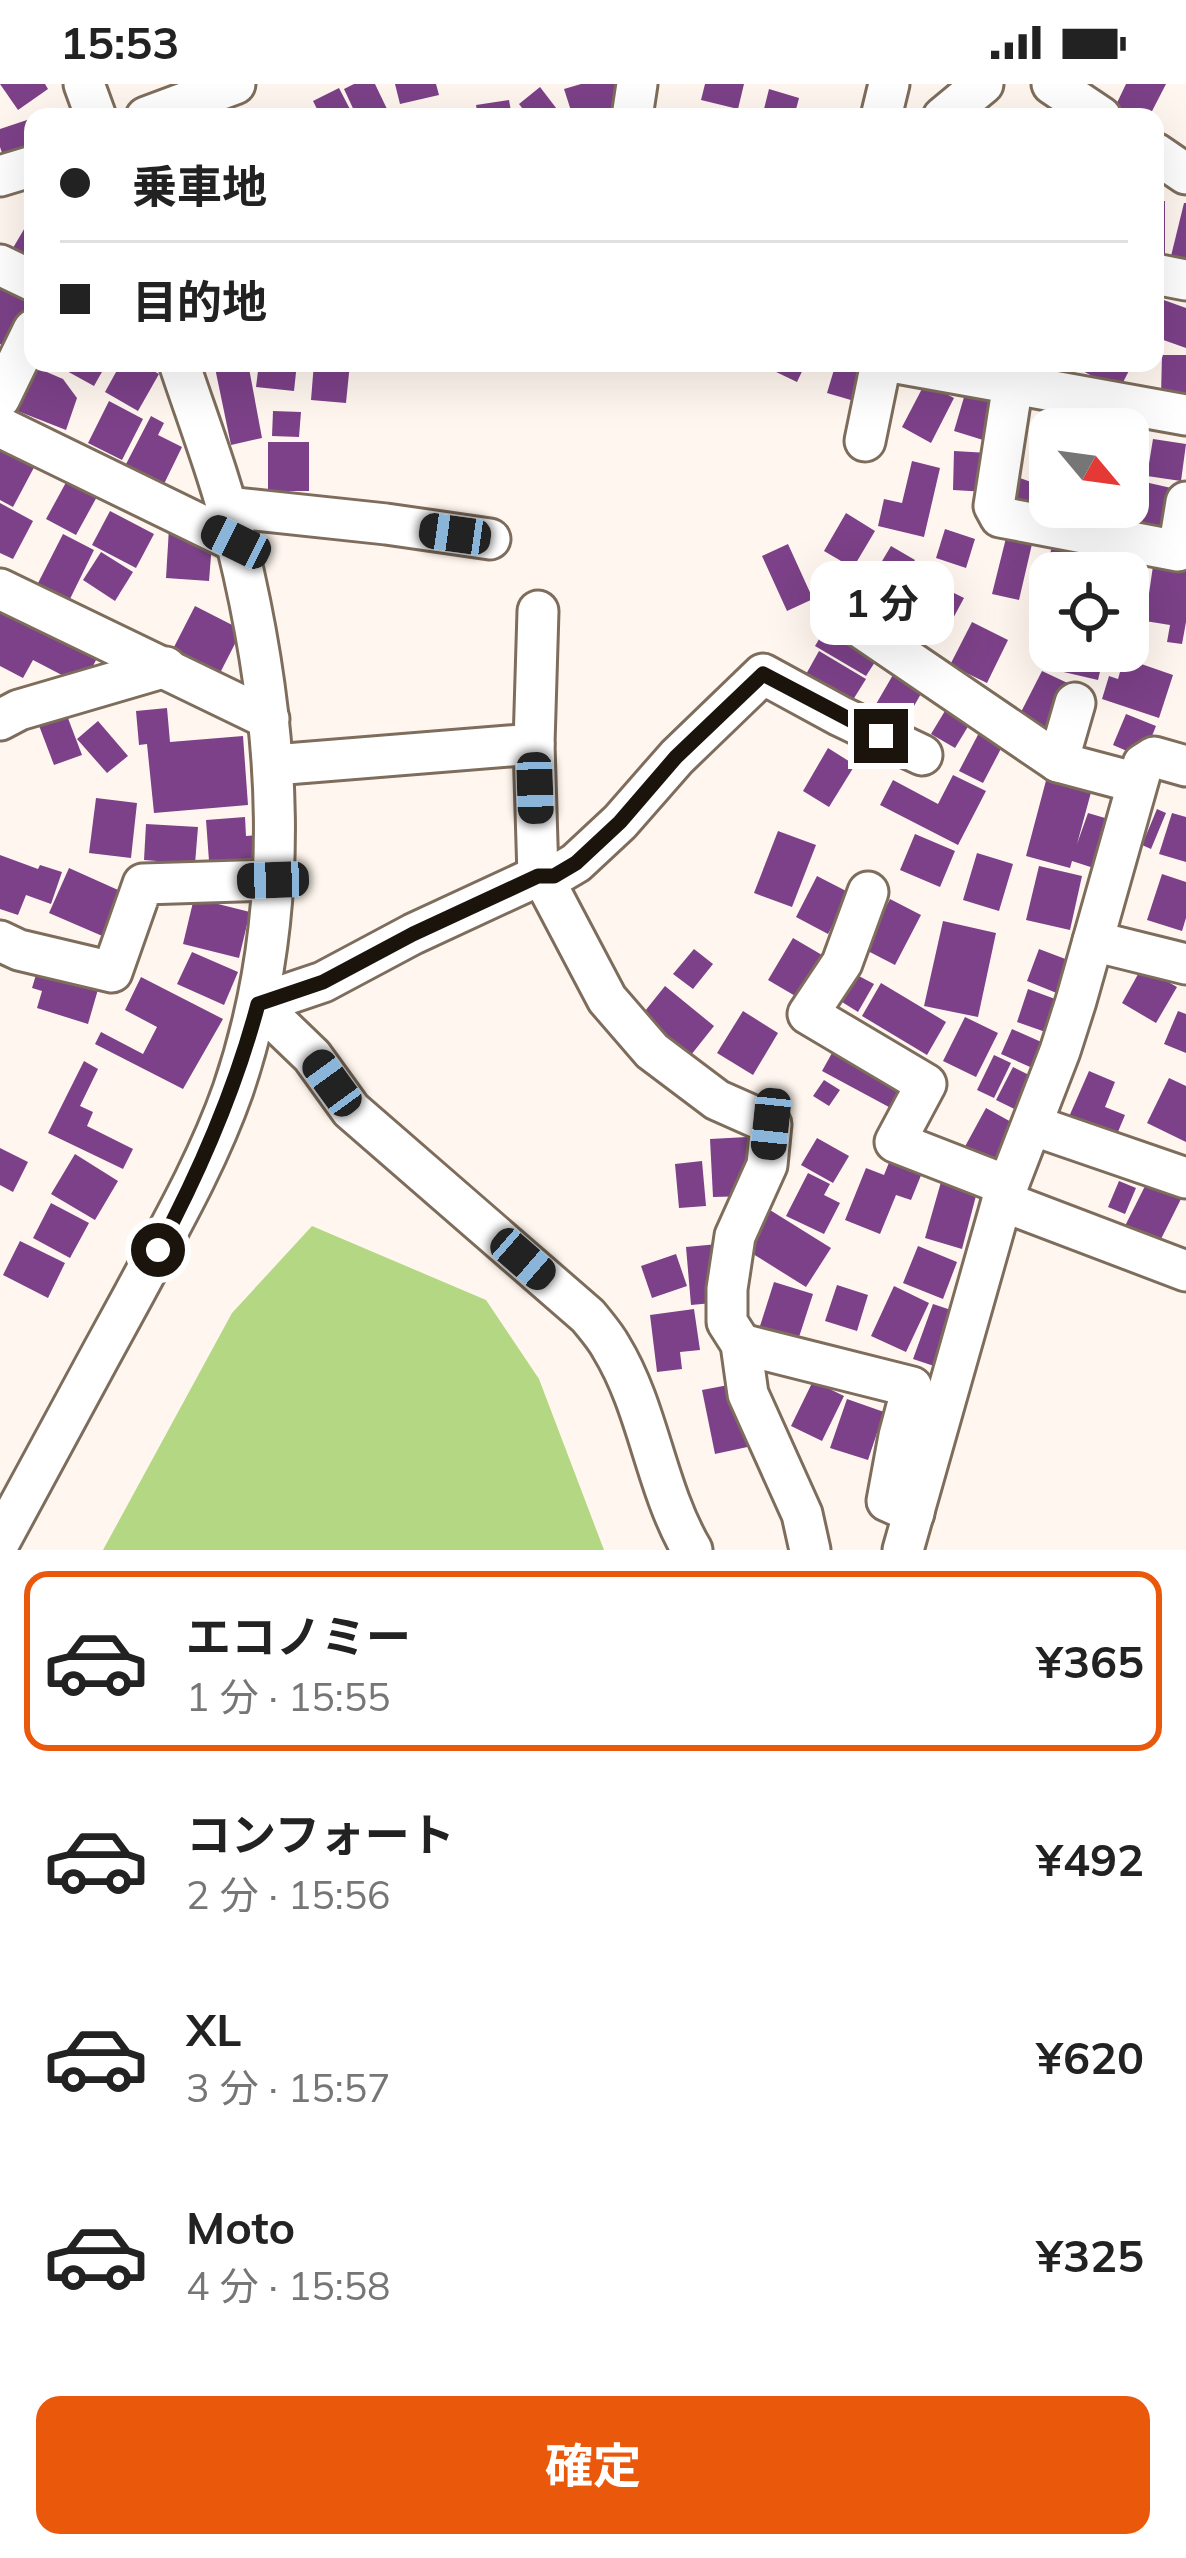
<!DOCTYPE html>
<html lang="ja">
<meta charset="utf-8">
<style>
body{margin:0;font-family:Mulish,"Noto Sans JP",sans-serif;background:#f2f2f2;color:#222;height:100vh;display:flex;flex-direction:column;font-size:45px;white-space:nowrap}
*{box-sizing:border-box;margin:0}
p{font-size:39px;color:#767676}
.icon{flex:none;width:66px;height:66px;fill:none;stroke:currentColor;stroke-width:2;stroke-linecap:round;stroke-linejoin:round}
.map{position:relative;height:1466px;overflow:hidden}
.sheet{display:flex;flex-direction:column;background:#fff;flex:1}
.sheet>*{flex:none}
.guide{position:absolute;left:24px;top:24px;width:1140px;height:264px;border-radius:24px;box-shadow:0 12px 48px #0002;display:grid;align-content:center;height:264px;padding:0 36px;background:#fff}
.needle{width:78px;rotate:119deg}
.fabs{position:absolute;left:1029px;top:324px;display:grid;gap:24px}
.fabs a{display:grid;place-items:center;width:120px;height:120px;border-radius:24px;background:#fff;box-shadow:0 12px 48px #0002;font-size:60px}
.end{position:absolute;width:54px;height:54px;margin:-27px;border:15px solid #1a140d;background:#fff;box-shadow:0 0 0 6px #fff}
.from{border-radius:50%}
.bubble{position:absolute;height:84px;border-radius:24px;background:#fff;box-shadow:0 12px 48px #0002;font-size:39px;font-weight:700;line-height:84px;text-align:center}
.car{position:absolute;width:36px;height:72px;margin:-36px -18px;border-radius:15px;box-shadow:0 0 9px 3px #0007;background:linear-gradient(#222 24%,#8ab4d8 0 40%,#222 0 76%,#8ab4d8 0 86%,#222 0)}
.guide b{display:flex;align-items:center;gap:42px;height:114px;font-size:45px}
.guide b+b{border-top:3px solid #e0e0e0}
.guide i{width:30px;height:30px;background:#222}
ul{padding:21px 0 0;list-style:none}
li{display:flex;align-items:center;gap:36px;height:180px;margin:0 24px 18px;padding:0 12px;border:6px solid transparent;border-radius:24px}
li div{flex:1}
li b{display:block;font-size:45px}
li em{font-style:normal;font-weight:700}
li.active{border-color:#ea580c}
li>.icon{width:108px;height:108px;stroke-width:1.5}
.primary-button{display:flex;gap:24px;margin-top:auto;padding:24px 36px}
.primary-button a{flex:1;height:138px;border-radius:24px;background:#ea580c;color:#fff;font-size:48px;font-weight:700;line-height:138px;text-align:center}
.status{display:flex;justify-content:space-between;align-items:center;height:84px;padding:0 60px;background:#fff;direction:ltr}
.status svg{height:33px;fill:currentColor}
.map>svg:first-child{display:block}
.green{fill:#b3d783}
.building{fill:#7c4188}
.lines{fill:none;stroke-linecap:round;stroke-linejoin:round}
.minor-casing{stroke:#7e6d5c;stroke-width:45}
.minor{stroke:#fff;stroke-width:39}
.route{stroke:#1a140d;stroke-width:15}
</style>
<div class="status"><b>15:53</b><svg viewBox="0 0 49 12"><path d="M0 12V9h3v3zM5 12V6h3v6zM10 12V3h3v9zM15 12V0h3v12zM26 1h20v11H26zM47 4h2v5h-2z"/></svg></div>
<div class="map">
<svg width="1186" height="1466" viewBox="0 0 1186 1466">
<rect width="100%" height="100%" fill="#fff7ef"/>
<path class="green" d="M312,1142L486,1216L539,1295L604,1466H103L232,1229Z"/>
<g class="building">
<path d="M0,0H45L48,5L18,26Z"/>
<path d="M354,0H375L387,25L369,33H357L344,5Z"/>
<path d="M395,0H436L439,11L400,20Z"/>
<path d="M581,0H627L632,19L588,33H573L564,5Z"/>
<path d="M705,0H744L738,25L701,16Z"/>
<path d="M1126,0H1166L1149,33H1135L1115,23Z"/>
<path d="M540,3L563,33H529L519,20Z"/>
<path d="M339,4L354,33H321L313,17Z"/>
<path d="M769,5L799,14L794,33H762Z"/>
<path d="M509,16L512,33H478L476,21Z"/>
<path d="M33,34V68L5,78L0,63V45Z"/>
<rect x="1155" y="117" width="10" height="54"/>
<path d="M1184,119H1186V175L1171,172Z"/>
<path d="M33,130V182L10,169Z"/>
<path d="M0,197L33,216V226L10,266L0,260Z"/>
<path d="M1161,215L1186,224V264L1155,253V234Z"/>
<path d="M1162,271H1186V313L1161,312Z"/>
<path d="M68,279H107L94,302L65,286Z"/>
<path d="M121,279H139L159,290L138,327L105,308Z"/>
<path d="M214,279H248L262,354L231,361Z"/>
<path d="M259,279H297L294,307L256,303Z"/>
<path d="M314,279H350L346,319L311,316Z"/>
<path d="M775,279H806L797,298L772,286Z"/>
<path d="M836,279H874L861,319L827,309Z"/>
<path d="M1080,279H1133L1119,306L1077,284Z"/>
<path d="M35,283L63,295L77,314L66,346L15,326Z"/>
<path d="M925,299L954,314L931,359L902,343Z"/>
<path d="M967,303L1010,316L996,360L954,347Z"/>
<path d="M109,317L143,335L122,376L88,359Z"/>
<path d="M273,327L301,328L299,353L272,352Z"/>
<path d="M1043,328L1077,330V345H1050V372L1040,371Z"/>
<path d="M1086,329L1130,334L1129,345H1084Z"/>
<path d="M151,332L164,339L158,351L182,363L163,402L125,382Z"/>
<path d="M1153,355L1186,360L1181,397L1147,392Z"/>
<path d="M6,357L39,374L13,423L0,416V368Z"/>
<rect x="268" y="358" width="41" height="49"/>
<path d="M954,367L989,369L987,408L953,406Z"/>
<path d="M1040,375L1050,378V423H1064L1061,431L1013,413L1020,394L1031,398Z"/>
<path d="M912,377L940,384L924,453L878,442L884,415L902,419Z"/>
<path d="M75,382L105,398L76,451L46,435Z"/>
<path d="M1136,396L1180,406L1170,449L1126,439Z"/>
<path d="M0,419L33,437L13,475L0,469Z"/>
<path d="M110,427L154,450L136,484L92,461Z"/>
<path d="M846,429L875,447L853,484L824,467Z"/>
<path d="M169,444L213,447L209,497L166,494Z"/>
<path d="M945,445L975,455L966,484L936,474Z"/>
<path d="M1055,449L1083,455L1075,489H1050V519L1039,517Z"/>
<path d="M63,450L94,466L68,519L36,503Z"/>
<path d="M1006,454L1032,460L1019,516L992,510Z"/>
<path d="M788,460L813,515L787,527L762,472Z"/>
<path d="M891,462L915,476L899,504L908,509L893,534L860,514Z"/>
<path d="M101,468L133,488L115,517L83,496Z"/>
<path d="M1153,482L1186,487V538L1182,560L1167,558L1170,541L1145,537Z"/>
<path d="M926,495L964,514L943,553L906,534Z"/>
<path d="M195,522L242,546L220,589L173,565Z"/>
<path d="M3,523L98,572L83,602L33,576L23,594L0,582V529Z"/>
<path d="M832,533L884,564L866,592L815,562Z"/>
<path d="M972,538L1008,556L987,599L950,581Z"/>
<path d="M819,567L866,595L851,619L805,592Z"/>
<path d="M1060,567H1105L1098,596L1055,586Z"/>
<path d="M1124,574L1173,591L1159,634L1102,615L1109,592L1118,595Z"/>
<path d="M897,584L926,601L902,643L872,627Z"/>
<path d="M1042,587L1076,603L1054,647L1020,630Z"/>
<path d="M954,612L978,626L955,664L931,650Z"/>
<path d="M167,624L170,658L243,652L248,721L154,729L147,660L139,661L136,627Z"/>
<path d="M66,629L82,671L54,681L38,639Z"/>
<path d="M1126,630L1156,642L1143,674L1113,661Z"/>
<path d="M98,637L128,672L107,689L77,655Z"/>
<path d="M981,645L1005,657L983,699L959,687Z"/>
<path d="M828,664L855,681L829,723L803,707Z"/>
<path d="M1048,689L1093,701L1077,760L1088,729L1122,739L1106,788L1072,777L1070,784L1026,772Z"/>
<path d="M953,691L986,707L958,761L880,721L893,696L938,720Z"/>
<path d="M96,714L137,719L131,774L89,769Z"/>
<path d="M1157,725L1166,729L1151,765L1142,761Z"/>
<path d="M1172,729L1186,733V778L1159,770Z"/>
<path d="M245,733L246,752L261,751L262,774L209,777L206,736Z"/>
<path d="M146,740L198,743L195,780L144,776Z"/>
<path d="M778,747L816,761L792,823L754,809Z"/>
<path d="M915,750L955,767L940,803L900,786Z"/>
<path d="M977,769L1013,780L999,827L963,816Z"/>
<path d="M0,771L38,785L40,781L62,788L51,820L26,811L18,831L0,825Z"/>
<path d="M1039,782L1082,792L1070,846L1026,836Z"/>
<path d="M69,784L127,810L107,854L49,829Z"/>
<path d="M1162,790L1186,798V834L1182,847L1147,836Z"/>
<path d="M817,792L850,809L828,850L796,833Z"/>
<path d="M194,814L250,828L239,874L183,860Z"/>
<path d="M890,815L921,831L895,881L864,865Z"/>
<path d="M943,837L996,849L978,933L924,922Z"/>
<path d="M793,854L822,871L797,913L768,896Z"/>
<path d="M694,865L713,880L693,905L673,890Z"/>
<path d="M1039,865L1076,879L1064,912L1027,897Z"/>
<path d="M192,868L238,888L224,921L177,900Z"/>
<path d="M1142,883L1177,903L1156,939L1122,919Z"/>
<path d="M38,884L99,902L88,940L37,924L42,907L32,904Z"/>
<path d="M857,891L874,900L858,928L842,918Z"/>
<path d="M141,893L223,935L183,1005L95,960L101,948L143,970L157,943L125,926Z"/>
<path d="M881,899L946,938L927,971L862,932Z"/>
<path d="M665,902L714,942L691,971L641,932Z"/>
<path d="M1028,905L1066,919L1054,951L1017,938Z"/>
<path d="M743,927L778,949L753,991L717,969Z"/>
<path d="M1178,927L1186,930V969L1164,960Z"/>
<path d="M965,933L998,949L976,993L943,977Z"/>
<path d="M1012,945L1057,965L1046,990L1001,970Z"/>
<path d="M837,960L915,1002L900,1029L822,987Z"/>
<path d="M994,971L1011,979L994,1014L977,1006Z"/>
<path d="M84,977L98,985L80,1022L93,1028L87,1042L133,1065L123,1085L48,1049Z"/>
<path d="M1013,983L1043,998L1027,1031L996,1016Z"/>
<path d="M1089,987L1115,998L1105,1023L1125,1031L1115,1055L1068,1035Z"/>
<path d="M1169,994L1186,1002V1058L1147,1039Z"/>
<path d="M824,996L840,1006L829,1022L813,1012Z"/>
<path d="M986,1024L1022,1044L998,1087L962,1068Z"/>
<path d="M747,1053L750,1112L713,1113L710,1055Z"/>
<path d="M817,1054L849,1072L833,1099L801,1081Z"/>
<path d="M0,1064L28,1078L13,1108L0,1101Z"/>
<path d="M75,1070L118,1097L95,1136L51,1110Z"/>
<path d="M890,1076L922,1089L911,1116L896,1111L880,1150L845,1136L866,1084L884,1091Z"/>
<path d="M702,1077L706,1122L679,1124L675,1080Z"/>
<path d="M808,1089L830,1100L824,1111L840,1119L824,1150L786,1132Z"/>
<path d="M1148,1096L1182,1113L1158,1161L1124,1144Z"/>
<path d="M1119,1097L1136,1104L1125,1130L1108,1123Z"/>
<path d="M941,1098L977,1108L962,1165L925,1154Z"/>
<path d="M51,1119L89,1139L70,1174L33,1154Z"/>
<path d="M770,1126L831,1164L806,1203L745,1165Z"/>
<path d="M20,1157L65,1179L48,1214L3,1191Z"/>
<path d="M718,1160L723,1218L691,1221L686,1163Z"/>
<path d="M918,1162L957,1178L943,1215L903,1199Z"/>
<path d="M676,1170L687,1202L652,1214L641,1182Z"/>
<path d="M774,1198L813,1210L799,1253L760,1242Z"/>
<path d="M837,1201L868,1211L857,1247L825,1237Z"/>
<path d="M894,1202L929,1219L906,1268L871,1252Z"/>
<path d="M933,1220L957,1228L937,1283L913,1275Z"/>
<path d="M694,1225L700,1266L680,1268L682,1285L657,1288L650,1231Z"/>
<path d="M813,1297L844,1312L822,1357L791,1342Z"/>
<path d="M739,1299L752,1362L715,1370L702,1306Z"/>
<path d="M847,1315L884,1328L868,1376L830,1364Z"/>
</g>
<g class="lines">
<g class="minor-casing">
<g id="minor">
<path d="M84,0L96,33"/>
<path d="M1052,0L1101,33"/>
<path d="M146,33L235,0"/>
<path d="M632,33L637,0"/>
<path d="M881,33L889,0"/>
<path d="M943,33L983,0"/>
<path d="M1155,69L1186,90"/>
<path d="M0,92L33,82"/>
<path d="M0,181L33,197"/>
<path d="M1155,190L1186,196"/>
<path d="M897,279L1186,331"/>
<path d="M1013,299L994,422L1000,433L1178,467L1186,418"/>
<path d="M0,314L33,246"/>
<path d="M0,343L236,458"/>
<path d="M865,357L881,279"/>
<path d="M226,423L386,440L490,455"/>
<path d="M0,505L269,635"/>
<path d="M538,527L534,660L538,792L413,850L323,898L258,920L312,972L351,1026L588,1232C596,1242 605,1252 611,1263C649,1325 655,1403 692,1466"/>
<path d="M842,531L1058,678L1137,699"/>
<path d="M0,636L19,626L166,583"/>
<path d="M1058,678L1075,619"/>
<path d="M274,681L534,660"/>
<path d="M538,792L549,805L607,915L652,967L717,1016L771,1040L767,1081L735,1152L727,1205V1238L741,1260L748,1310L802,1430L810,1466"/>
<path d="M538,792H554L576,779L620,738L677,673L763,590L840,632L922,671"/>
<path d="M868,808L842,879L808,930L926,1000L895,1058L1008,1102"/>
<path d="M0,857L19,866L112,888L143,800L273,796"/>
<path d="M1093,857L1186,880"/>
<path d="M1032,1041L1186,1094"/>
<path d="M1002,1117L1186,1187"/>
<path d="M741,1260L912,1303L899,1352L887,1417L914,1429"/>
<path d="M0,1457C45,1374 89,1292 134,1210C170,1143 208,1077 233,1006C294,827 281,641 237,461C222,399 199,339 179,279"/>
<path d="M903,1466L1002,1117L1060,967L1076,917L1143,680L1154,673L1186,682"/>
</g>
</g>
<use href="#minor" class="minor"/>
</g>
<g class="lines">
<path class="route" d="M158,1166C200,1087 235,1007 258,920L323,898L413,850L538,792H554L576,779L620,738L676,673L763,590L881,652"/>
</g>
</svg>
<div class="fabs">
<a><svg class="needle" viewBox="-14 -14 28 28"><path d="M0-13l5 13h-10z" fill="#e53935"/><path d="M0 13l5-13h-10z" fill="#767676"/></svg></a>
<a><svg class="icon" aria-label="locate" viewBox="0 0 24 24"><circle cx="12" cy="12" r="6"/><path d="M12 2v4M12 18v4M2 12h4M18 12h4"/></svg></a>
</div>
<i class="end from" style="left:158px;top:1166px"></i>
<i class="end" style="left:881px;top:652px"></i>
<div class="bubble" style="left:810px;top:477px;width:144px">1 分</div>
<i class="car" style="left:455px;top:450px;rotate:278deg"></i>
<i class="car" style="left:236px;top:458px;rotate:296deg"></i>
<i class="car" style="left:535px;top:704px;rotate:178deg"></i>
<i class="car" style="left:273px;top:796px;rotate:268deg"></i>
<i class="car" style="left:332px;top:999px;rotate:324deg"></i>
<i class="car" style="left:771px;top:1040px;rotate:186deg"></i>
<i class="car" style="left:523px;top:1175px;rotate:131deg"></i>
<div class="guide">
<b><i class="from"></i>乗車地</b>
<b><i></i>目的地</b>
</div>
</div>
<section class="sheet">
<ul>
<li class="active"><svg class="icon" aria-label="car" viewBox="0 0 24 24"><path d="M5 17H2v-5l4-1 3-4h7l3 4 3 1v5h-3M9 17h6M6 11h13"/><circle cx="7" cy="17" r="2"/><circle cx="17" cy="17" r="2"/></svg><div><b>エコノミー</b><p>1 分 · 15:55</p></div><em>¥365</em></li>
<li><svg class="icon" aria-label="car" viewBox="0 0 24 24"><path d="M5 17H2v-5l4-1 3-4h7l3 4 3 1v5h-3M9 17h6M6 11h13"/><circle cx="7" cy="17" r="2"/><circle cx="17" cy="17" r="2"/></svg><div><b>コンフォート</b><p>2 分 · 15:56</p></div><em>¥492</em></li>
<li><svg class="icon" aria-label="car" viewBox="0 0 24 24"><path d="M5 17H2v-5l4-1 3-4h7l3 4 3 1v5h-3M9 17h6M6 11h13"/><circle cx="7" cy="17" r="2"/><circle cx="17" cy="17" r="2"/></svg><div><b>XL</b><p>3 分 · 15:57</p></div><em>¥620</em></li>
<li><svg class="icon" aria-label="car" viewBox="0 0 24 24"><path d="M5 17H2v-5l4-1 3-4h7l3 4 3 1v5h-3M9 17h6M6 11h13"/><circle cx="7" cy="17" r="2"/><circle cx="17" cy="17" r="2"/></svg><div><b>Moto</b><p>4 分 · 15:58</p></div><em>¥325</em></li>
</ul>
<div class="primary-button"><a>確定</a></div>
</section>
